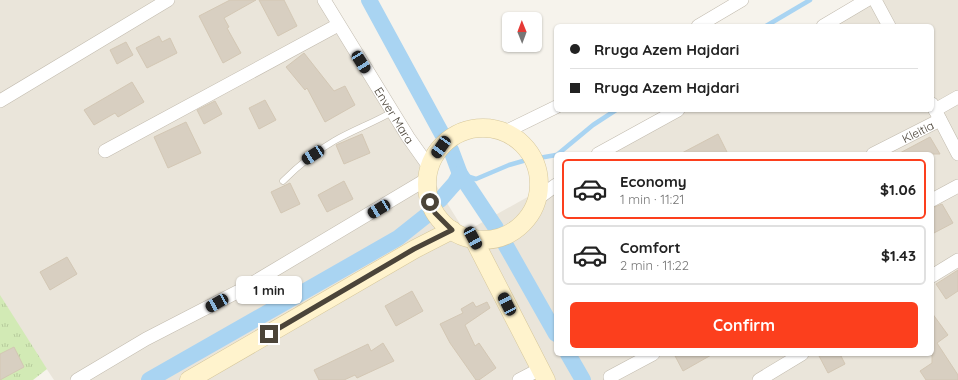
<!DOCTYPE html>
<meta charset="utf-8">
<style>
body{margin:0;font-family:Quicksand,sans-serif;background:#f2f2f2;color:#222;height:100vh;display:flex;flex-direction:column;font-size:15px;white-space:nowrap}
*{box-sizing:border-box;margin:0}
p{font-size:13px;color:#767676}
.icon{flex:none;width:22px;height:22px;fill:none;stroke:currentColor;stroke-width:2;stroke-linecap:round;stroke-linejoin:round}
.map{position:relative;flex:1;overflow:hidden}
.side{position:absolute;left:554px;top:152px;width:380px;height:204px;display:flex;flex-direction:column;background:#fff;border-radius:6px;box-shadow:0 1px 3px #0004}
.side>*{flex:none}
.top-card{position:absolute;left:554px;top:24px;width:380px;height:88px;border-radius:6px;box-shadow:0 1px 3px #0004;display:grid;align-content:center;height:88px;padding:0 16px;background:#fff}
.needle{width:26px;rotate:359deg}
.controls{position:absolute;left:502px;top:12px;display:grid;gap:8px}
.controls a{display:grid;place-items:center;width:40px;height:40px;border-radius:6px;background:#fff;box-shadow:0 1px 3px #0004;font-size:20px}
.end{position:absolute;width:18px;height:18px;margin:-9px;border:5px solid #4b4439;background:#fff;box-shadow:0 0 0 2px #fff}
.from{border-radius:50%}
.bubble{position:absolute;height:28px;border-radius:6px;background:#fff;box-shadow:0 1px 3px #0004;font-size:13px;font-weight:800;line-height:28px;text-align:center}
.car{position:absolute;width:12px;height:24px;margin:-12px -6px;border-radius:5px;box-shadow:0 0 3px 1px #0007;background:linear-gradient(#222 24%,#8ab4d8 0 40%,#222 0 76%,#8ab4d8 0 86%,#222 0)}
.top-card b{display:flex;align-items:center;gap:14px;height:38px;font-size:15px}
.top-card b+b{border-top:1px solid #e0e0e0}
.top-card i{width:10px;height:10px;background:#222}
ul{padding:7px 0 0;list-style:none}
li{display:flex;align-items:center;gap:12px;height:60px;margin:0 8px 6px;padding:0 8px;border:2px solid #e0e0e0;border-radius:6px}
li div{flex:1}
li b{display:block;font-size:15px}
li em{font-style:normal;font-weight:800}
li.current{border-color:#fc3f1d}
li>.icon{width:36px;height:36px;stroke-width:1.5}
.cta{display:flex;gap:8px;margin-top:auto;padding:8px 16px}
.cta a{flex:1;height:46px;border-radius:6px;background:#fc3f1d;color:#fff;font-size:16px;font-weight:800;line-height:46px;text-align:center}
.map>svg:first-child{display:block}
.residential{fill:#eae5da}
.grass{fill:url(#grass-tufts)}
.lines{fill:none;stroke-linecap:round;stroke-linejoin:round}
.stream{stroke:#a9d4f2;stroke-width:4.5}
.canal{stroke:#a9d4f2;stroke-width:16}
.building{fill:#d8cfc1;stroke:#d3c7b4}
.lane-casing{stroke:#c2bbae;stroke-width:7}
.street-casing{stroke:#c2bbae;stroke-width:14}
.secondary-casing{stroke:#d6c79b;stroke-width:19}
.lane{stroke:#fff;stroke-width:6}
.street{stroke:#fff;stroke-width:13}
.secondary{stroke:#fff3cd;stroke-width:18}
.route{stroke:#4b4439;stroke-width:5}
.labels{text-anchor:middle;dominant-baseline:central;stroke-width:3;stroke-linejoin:round;paint-order:stroke}
.street-label{font-size:12px;fill:#4b4439;stroke:#fff}
</style>
<div class="map">
<svg width="958" height="380" viewBox="0 0 958 380">
<defs>
<pattern id="grass-tufts" width="24" height="20" patternUnits="userSpaceOnUse"><rect width="24" height="20" fill="#d2eab5"/><path d="M3 7l-1-3M5 7V3M7 7l1-3M15 17l-1-3M17 17v-4M19 17l1-3" fill="none" stroke="#b6ca9c"/></pattern>
</defs>
<rect width="100%" height="100%" fill="#f6f3ec"/>
<path class="residential" d="M0,0H321L465,232L556,181V354H932V154H603L680,110H932V26H827L873,0H958V380H54L0,299Z"/>
<path class="grass" d="M0,295L47,369L33,380H0Z"/>
<g class="lines">
<g class="stream">
<path d="M766,26L810,0"/>
<path d="M558,154L593,125L616,110"/>
<path d="M539,158L556,155"/>
<path d="M460,174L476,179L509,165L523,161"/>
</g>
<g class="canal">
<path d="M369,0L442,134"/>
<path d="M451,150L460,174L496,228"/>
<path d="M440,200L455,183L460,174"/>
<path d="M505,244L556,334"/>
<path d="M568,354L583,380"/>
<path d="M149,380L398,238L427,215"/>
</g>
</g>
<g class="building">
<path d="M230,0H256L224,18L229,27L227,28L241,53L223,63L199,16Z"/>
<path d="M259,0H284L297,26L278,36Z"/>
<path d="M159,36L162,42L170,38L177,53L147,68L136,48Z"/>
<path d="M126,42L133,55L117,64L110,50Z"/>
<path d="M304,53L334,91L345,86L355,105L325,122L307,88L305,90L286,67Z"/>
<path d="M132,82L144,102L118,117L115,113L94,125L84,110Z"/>
<path d="M265,100L276,120L259,129L249,108Z"/>
<path d="M215,101L222,114L204,124L197,110Z"/>
<path d="M186,122L201,153L168,168L154,137Z"/>
<path d="M362,134L370,153L344,164L336,145Z"/>
<path d="M718,134L728,154H680Z"/>
<path d="M930,137L940,154H898Z"/>
<path d="M344,181L353,199L327,212L318,195Z"/>
<path d="M290,183L300,204L281,213L271,192Z"/>
<path d="M942,204L953,223L932,234V208Z"/>
<path d="M67,257L77,274L50,290L40,272Z"/>
<path d="M958,270V291L946,299L936,284Z"/>
<path d="M412,291L423,311L396,326L385,306Z"/>
<path d="M473,302L476,307L487,302L490,308L465,325L475,346L479,343L496,368L479,380H476L450,343L440,324L463,313L461,309Z"/>
<path d="M932,313L948,335L937,343L958,375V380H926L920,371L932,363Z"/>
<path d="M383,343L394,361L357,378L355,375L344,380H319L314,370L368,344L371,351Z"/>
<path d="M14,347L24,367L0,380V354Z"/>
<path d="M674,354H713L683,371Z"/>
<path d="M818,354H840L845,364L828,373Z"/>
</g>
<g class="lines">
<g class="lane-casing">
<path id="lane" d="M283,181C298,166 315,152 334,141C353,130 373,123 392,112"/>
</g>
<g class="street-casing">
<g id="street">
<path id="s1" d="M324,0L408,137L430,168"/>
<path d="M875,0L889,26"/>
<path d="M698,26L742,0"/>
<path d="M823,26L867,0"/>
<path d="M0,101L168,0"/>
<path d="M932,104L958,154"/>
<path d="M935,110L958,97"/>
<path d="M505,132L556,107"/>
<path d="M105,151L338,25"/>
<path d="M598,154L678,110"/>
<path id="s2" d="M873,154L940,120"/>
<path d="M537,199L556,185"/>
<path d="M932,200L958,186"/>
<path d="M932,276L958,260"/>
<path d="M610,377L653,354"/>
<path d="M77,380L146,339L241,290L427,179"/>
<path d="M519,380L540,369"/>
<path d="M759,380L802,354"/>
</g>
</g>
<g class="secondary-casing">
<g id="secondary">
<circle cx="483" cy="184" r="56"/>
<path d="M473,238L546,380"/>
<path d="M189,380L415,249L452,230"/>
</g>
</g>
<use href="#lane" class="lane"/>
<use href="#street" class="street"/>
<use href="#secondary" class="secondary"/>
</g>
<g class="lines">
<path class="route" d="M269,334L414,249L452,230L435,213L430,202"/>
</g>
<g class="labels">
<g class="street-label">
<text stroke="none"><textPath href="#s1" startOffset="135">Enver Mara</textPath></text>
<text stroke="none"><textPath href="#s2" startOffset="50">Kleitia</textPath></text>
</g>
</g>
</svg>
<div class="controls">
<a><svg class="needle" viewBox="-14 -14 28 28"><path d="M0-13l5 13h-10z" fill="#e53935"/><path d="M0 13l5-13h-10z" fill="#767676"/></svg></a>
</div>
<i class="end from" style="left:430px;top:202px"></i>
<i class="end" style="left:269px;top:334px"></i>
<div class="bubble" style="left:236px;top:276px;width:66px">1 min</div>
<i class="car" style="left:361px;top:62px;rotate:148deg"></i>
<i class="car" style="left:441px;top:147px;rotate:215deg"></i>
<i class="car" style="left:313px;top:155px;rotate:237deg"></i>
<i class="car" style="left:379px;top:209px;rotate:239deg"></i>
<i class="car" style="left:473px;top:238px;rotate:152deg"></i>
<i class="car" style="left:217px;top:303px;rotate:241deg"></i>
<i class="car" style="left:507px;top:304px;rotate:333deg"></i>
<div class="top-card">
<b><i class="from"></i>Rruga Azem Hajdari</b>
<b><i></i>Rruga Azem Hajdari</b>
</div>
<section class="side">
<ul>
<li class="current"><svg class="icon" aria-label="car" viewBox="0 0 24 24"><path d="M5 17H2v-5l4-1 3-4h7l3 4 3 1v5h-3M9 17h6M6 11h13"/><circle cx="7" cy="17" r="2"/><circle cx="17" cy="17" r="2"/></svg><div><b>Economy</b><p>1 min · 11:21</p></div><em>$1.06</em></li>
<li><svg class="icon" aria-label="car" viewBox="0 0 24 24"><path d="M5 17H2v-5l4-1 3-4h7l3 4 3 1v5h-3M9 17h6M6 11h13"/><circle cx="7" cy="17" r="2"/><circle cx="17" cy="17" r="2"/></svg><div><b>Comfort</b><p>2 min · 11:22</p></div><em>$1.43</em></li>
</ul>
<div class="cta"><a>Confirm</a></div>
</section>
</div>
